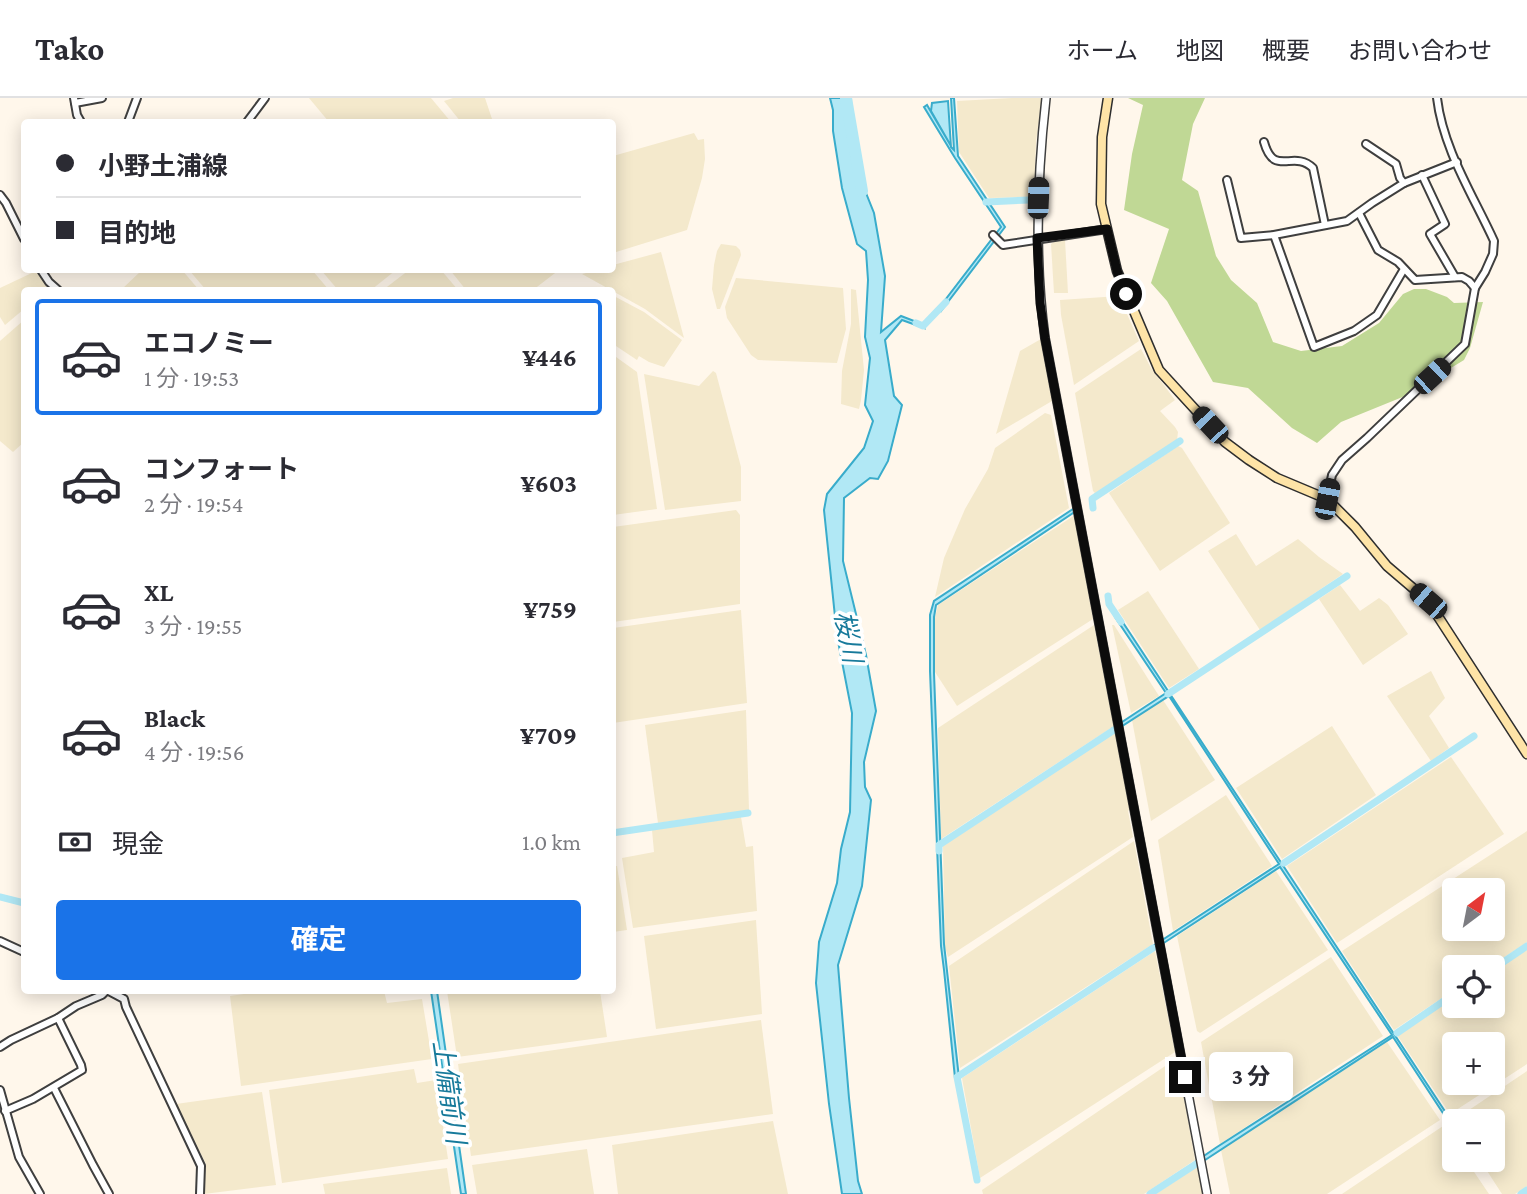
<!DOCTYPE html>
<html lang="ja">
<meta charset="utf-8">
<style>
body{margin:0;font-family:"Crimson Pro","Noto Sans JP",serif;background:#f7f7f7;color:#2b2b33;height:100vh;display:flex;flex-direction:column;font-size:26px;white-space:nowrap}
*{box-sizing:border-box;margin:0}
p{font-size:23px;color:#7c7c81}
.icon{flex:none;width:38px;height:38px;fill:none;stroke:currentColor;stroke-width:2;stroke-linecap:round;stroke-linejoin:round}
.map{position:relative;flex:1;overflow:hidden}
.sheet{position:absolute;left:21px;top:189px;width:595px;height:707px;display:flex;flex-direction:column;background:#fff;border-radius:7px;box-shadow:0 4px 18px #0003}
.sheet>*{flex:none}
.top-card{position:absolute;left:21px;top:21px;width:595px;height:154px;border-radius:7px;box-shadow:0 4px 18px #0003;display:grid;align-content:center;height:154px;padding:0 35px;background:#fff}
.needle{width:46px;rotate:32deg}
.controls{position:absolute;left:1442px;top:780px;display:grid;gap:14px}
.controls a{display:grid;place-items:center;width:63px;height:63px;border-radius:7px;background:#fff;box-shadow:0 4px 18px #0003;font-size:35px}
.end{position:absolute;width:32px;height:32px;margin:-16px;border:9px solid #0c0c0c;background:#fff;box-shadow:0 0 0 4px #fff}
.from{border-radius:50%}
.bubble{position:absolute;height:49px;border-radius:7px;background:#fff;box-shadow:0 4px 18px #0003;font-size:23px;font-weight:700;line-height:49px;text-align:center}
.car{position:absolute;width:21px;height:42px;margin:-21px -10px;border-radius:9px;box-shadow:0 0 5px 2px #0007;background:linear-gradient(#222 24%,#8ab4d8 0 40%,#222 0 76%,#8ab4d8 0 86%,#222 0)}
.top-card b{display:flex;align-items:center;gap:24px;height:66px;font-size:26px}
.top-card b+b{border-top:2px solid #e1e1e2}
.top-card i{width:18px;height:18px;background:#2b2b33}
ul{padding:12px 0 0;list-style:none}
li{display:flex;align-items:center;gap:21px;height:116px;margin:0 14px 10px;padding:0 21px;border:4px solid transparent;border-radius:7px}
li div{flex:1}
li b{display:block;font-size:26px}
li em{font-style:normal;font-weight:700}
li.current{border-color:#1a73e8}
li>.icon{width:63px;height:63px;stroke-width:1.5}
.pay{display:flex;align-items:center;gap:18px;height:77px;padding:0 35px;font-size:26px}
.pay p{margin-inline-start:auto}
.action{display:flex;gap:14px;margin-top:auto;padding:14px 35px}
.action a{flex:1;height:80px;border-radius:7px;background:#1a73e8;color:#fff;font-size:28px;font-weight:700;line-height:80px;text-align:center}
header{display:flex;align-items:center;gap:42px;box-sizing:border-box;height:98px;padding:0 35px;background:#fff;border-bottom:2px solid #e1e1e2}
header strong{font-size:33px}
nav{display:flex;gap:38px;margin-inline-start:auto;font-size:24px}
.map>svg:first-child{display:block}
.farmland{fill:#f4e9cc;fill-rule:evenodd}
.forest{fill:#c0d895}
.water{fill:#b1e8f5;stroke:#39accb;stroke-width:2}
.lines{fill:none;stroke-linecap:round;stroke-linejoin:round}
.canal{stroke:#b1e8f5;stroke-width:7}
.river{stroke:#b1e8f5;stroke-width:12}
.minor-casing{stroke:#3f3f3f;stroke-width:10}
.tertiary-casing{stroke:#3f3f3f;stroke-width:10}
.secondary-casing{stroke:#2e2e2e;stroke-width:11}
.minor{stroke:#fff;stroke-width:6}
.tertiary{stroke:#fff;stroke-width:7}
.secondary{stroke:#fee4a7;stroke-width:8}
.route{stroke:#0c0c0c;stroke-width:9}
.labels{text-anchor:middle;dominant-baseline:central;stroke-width:7;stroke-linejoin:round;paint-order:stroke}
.water-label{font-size:26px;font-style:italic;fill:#177a9b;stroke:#fff}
</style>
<header>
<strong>Tako</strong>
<nav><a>ホーム</a><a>地図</a><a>概要</a><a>お問い合わせ</a></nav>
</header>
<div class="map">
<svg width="1527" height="1096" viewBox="0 0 1527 1096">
<rect width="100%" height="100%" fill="#fff7eb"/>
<g class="farmland">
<path d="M309,0H431L451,24H329Z"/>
<path d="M453,0H485L493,24H461L444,3Z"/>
<path d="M1012,0H1042L1036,44L1034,99L989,100L959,54L957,3Z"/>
<path d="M694,35L698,42L704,41L705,61L702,80L687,132L613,155V58Z"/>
<path d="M1065,142L1068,195H1054L1051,146L1055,143Z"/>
<path d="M721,146L736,148L740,152L741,157L720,211H717L712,191L714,167L717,153Z"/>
<path d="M661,154L684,240L645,211L582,176L598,172H612L613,167Z"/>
<path d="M142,172H182L199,192H121Z"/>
<path d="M189,172H312L329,192H206Z"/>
<path d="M321,172H396L371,192H338Z"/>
<path d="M409,172H441L458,192H383Z"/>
<path d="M450,172H559L533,192H466Z"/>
<path d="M36,173L49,191L47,192H24V211L5,227L0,219V190Z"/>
<path d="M736,180L843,190L846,231L837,265L758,262L751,257L727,220L725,209Z"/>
<path d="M851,191L856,192L864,272L861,302L859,311L841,306L842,273L851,226Z"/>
<path d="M612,197L644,214L682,242L664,269L649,264L639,258L637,262L613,246Z"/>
<path d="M1119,198L1139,243L1074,287L1061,217L1060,202Z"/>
<path d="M24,222V344L13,354L0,343V243Z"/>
<path d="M1041,241L1052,303L996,336L1020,253Z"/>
<path d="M1141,251L1151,270L1175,302L1160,313L1175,329L1178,334L1177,342L1096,396L1093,393L1075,295Z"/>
<path d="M613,253L616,259L637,274L657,411L613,417Z"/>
<path d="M713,273L716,275L741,369V403L665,412L644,276L699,288Z"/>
<path d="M1045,315L1051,317L1069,410L935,499L944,460L965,411L988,371L995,350Z"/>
<path d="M1178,348L1182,350L1230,425L1160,473L1109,395Z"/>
<path d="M736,412L740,417V506L613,524V429Z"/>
<path d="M1075,417L1093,521L957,608L935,574V520L938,507Z"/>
<path d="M1236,436L1256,468L1298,441L1319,459L1343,476L1260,532L1208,453Z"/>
<path d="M1340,487L1360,513L1379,500L1388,507L1408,536L1363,567L1319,501Z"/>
<path d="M1148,493L1199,571L1169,590L1118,512Z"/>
<path d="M741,512L747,605L613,625V530Z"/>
<path d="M1094,527L1114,628L941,741L938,630Z"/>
<path d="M1112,527H1114L1159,598L1131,615Z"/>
<path d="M1431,573L1445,600L1429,618L1449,650L1431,663L1387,598Z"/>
<path d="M1163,602L1215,682L1151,723L1132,622Z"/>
<path d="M746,612L749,712L658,725L645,627Z"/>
<path d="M1332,628L1376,697L1282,761L1236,690Z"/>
<path d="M1115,634L1119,640L1130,711L1128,713L1133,739L948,859L945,849L943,748Z"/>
<path d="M1451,659L1504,736L1337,845L1287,768Z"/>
<path d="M1226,697L1272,768L1173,833L1158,742Z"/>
<path d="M741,719L746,749L753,748L757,813L633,830L622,760L654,754L652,732Z"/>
<path d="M1527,733V844L1488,870H1454V892L1394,932L1342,853ZM1454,793H1493V831H1454Z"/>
<path d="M1134,743L1153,846L960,970L949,868Z"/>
<path d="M613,768H617L627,832L613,834Z"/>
<path d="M1276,773L1328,852L1200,935L1197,933L1177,838Z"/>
<path d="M756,822L762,916L656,931L644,838Z"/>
<path d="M1527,851V966L1450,1016L1397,937L1454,899V908H1493V873ZM1454,947H1493V985H1454Z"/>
<path d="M1155,853L1175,954L980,1080L962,980Z"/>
<path d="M1331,859L1383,938L1220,1046L1201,944Z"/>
<path d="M264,893H384L387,905L422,901L432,961L241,988L230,898Z"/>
<path d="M447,893H600L607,939L457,959Z"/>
<path d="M761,922L773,1016L471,1058L458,966Z"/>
<path d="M1387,944L1440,1022L1327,1096H1230L1221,1052Z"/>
<path d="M1177,960L1195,1062L1144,1096H983L982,1092Z"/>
<path d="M414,971L417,985L436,982L448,1061L282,1085L269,992Z"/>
<path d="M1527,973V1088L1515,1096H1502L1480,1062H1493V1024H1455L1454,1022Z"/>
<path d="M262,994L276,1087L204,1096L206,1066L176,1006Z"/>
<path d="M773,1023L788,1096H618L612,1047Z"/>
<path d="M1443,1028L1454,1044V1062H1466L1489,1096H1342Z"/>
<path d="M587,1051L594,1096H477L472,1067Z"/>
<path d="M1198,1068L1203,1096H1156Z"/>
<path d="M447,1070L451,1096H325L323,1086Z"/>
</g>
<path class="forest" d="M1128,0H1205L1193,26L1182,82L1198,93L1216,158L1231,182L1257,205L1273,244L1301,253L1342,248L1379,225L1403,196L1414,191H1426L1447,199L1454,205L1483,204L1470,250L1464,262L1405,298L1341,324L1317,345L1292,330L1248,290L1213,284L1167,203L1151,185L1169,131L1124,112L1132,56L1143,7Z"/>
<g class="water">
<path d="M830,0H851L852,60L874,115L885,178L881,234L901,218L922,226L924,230L902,222L885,242L894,298L902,307L888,363L878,381L870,380L844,400L843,463L866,557L876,613L864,664L865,689L871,702L862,788L838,867L849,1000L858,1083L862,1096H842L829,1006L816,885L819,844L837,785L841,751L850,714L852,615L837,538L824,412L827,396L864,350L873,323L865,307L870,260L865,239L868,182L866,153L857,146L842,90L833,33V12Z"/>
<path d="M951,0H954L958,58L1005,129L941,213L939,210L1001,129L955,60L924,9L927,7L951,48L931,13L932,5L948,3L951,49L954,52Z"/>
<path d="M1073,411L1076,413L936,507L934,519V575L944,846L959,980H955L944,872L941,848L930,573V517L934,503Z"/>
<path d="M1118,517L1454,1027V1032L1393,939L1196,1068L1195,1064L1217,1049L1392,937L1280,769L1153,852V848L1279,766L1169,598L1116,632L1113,630L1166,595L1115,519Z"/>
<path d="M431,893H437L466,1096H461Z"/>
</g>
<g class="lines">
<g class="canal">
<path d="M986,104L1029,102"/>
<path d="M916,225L923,228L946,204"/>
<path d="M1093,410L1092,401L1180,343"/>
<path d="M1108,498L1109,506L1121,524"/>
<path d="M1168,596L1347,478"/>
<path d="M612,735L748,715"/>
<path d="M939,753V747L1114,632"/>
<path d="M1284,765L1474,638"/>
<path d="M0,799L24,805"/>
<path d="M1493,871L1527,848"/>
<path d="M1397,935L1454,896"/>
<path d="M977,1082L957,979L1153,850"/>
<path d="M1150,1096L1196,1066"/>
<path d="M1521,1096L1527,1092"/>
</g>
<path class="river" d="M846,0L862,93"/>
<g class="minor-casing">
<g id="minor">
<path d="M74,0L77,17L81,24"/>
<path d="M75,5L102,0"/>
<path d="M128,24L137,0"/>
<path d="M247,24L265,0"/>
<path d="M1264,44C1274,80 1293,51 1313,70L1325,127"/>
<path d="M1366,46L1396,66L1400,80L1404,85L1457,64"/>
<path d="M1422,77L1445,126L1430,136L1455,179"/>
<path d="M1227,82L1241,140L1274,137L1347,123L1372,105L1404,85"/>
<path d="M0,97L6,105L24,141"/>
<path d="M1359,115L1378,152L1398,164L1415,182L1462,179L1469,183L1475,190"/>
<path d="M993,137L1003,147L1107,131"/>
<path d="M1274,137L1314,249L1354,233L1377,217L1404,171"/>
<path d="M41,172L49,184L58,192"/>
<path d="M1327,401L1332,377L1342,362L1367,340L1465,246L1475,190L1485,174L1493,156L1494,143C1473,97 1443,51 1437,0"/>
<path d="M0,843L24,854"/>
<path d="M0,949L11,942L58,920L76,908L102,897L107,892L124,901L126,909L201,1068L200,1096"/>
<path d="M54,990L93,1067L109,1096"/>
<path d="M0,992L19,1059L40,1096"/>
<path d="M5,1013L33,1001L82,972L81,967L58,920"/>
</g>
</g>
<g class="tertiary-casing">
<path id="tertiary" d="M1046,0C1037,80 1034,159 1045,240L1207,1096"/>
</g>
<g class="secondary-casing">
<path id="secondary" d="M1108,0L1102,39L1101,106L1117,173L1159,272L1225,344L1249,362L1277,380L1327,401L1355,429L1387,468L1428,503L1527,656"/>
</g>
<use href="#minor" class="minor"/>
<use href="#tertiary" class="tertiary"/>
<use href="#secondary" class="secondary"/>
</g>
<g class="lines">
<path class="route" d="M1126,196L1117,173L1107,131L1037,140L1040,205L1045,240L1185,979"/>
</g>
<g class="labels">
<g class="water-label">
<text transform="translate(848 539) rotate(79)">桜川</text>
<text transform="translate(449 994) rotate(82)">上備前川</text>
</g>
</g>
</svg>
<div class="controls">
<a><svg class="needle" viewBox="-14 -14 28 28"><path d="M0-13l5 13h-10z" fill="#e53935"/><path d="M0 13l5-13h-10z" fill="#7c7c81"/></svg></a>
<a><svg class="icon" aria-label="locate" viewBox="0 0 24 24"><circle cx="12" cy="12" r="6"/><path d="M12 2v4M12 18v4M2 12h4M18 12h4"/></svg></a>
<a>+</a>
<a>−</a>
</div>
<i class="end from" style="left:1126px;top:196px"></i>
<i class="end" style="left:1185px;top:979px"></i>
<div class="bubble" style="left:1209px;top:954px;width:84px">3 分</div>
<i class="car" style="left:1038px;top:100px;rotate:2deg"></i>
<i class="car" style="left:1432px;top:278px;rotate:47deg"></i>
<i class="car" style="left:1210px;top:327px;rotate:317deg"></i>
<i class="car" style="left:1327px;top:401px;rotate:11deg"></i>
<i class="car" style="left:1428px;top:503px;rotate:311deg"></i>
<div class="top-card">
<b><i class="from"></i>小野土浦線</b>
<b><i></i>目的地</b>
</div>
<section class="sheet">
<ul>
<li class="current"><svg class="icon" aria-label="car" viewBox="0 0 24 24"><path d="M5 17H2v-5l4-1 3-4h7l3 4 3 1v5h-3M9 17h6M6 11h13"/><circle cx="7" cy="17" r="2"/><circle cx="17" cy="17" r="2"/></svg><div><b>エコノミー</b><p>1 分 · 19:53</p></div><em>¥446</em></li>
<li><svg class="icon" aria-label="car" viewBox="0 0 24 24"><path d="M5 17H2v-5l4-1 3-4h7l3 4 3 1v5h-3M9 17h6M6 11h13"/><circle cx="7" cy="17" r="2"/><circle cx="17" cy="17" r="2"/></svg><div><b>コンフォート</b><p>2 分 · 19:54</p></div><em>¥603</em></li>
<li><svg class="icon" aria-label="car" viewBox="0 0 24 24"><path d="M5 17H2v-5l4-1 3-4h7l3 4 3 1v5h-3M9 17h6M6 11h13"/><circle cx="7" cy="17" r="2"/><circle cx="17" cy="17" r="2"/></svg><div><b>XL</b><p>3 分 · 19:55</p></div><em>¥759</em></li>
<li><svg class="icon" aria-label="car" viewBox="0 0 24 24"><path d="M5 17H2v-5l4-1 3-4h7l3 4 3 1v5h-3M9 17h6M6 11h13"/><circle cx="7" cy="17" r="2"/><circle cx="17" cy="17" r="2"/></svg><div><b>Black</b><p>4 分 · 19:56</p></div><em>¥709</em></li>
</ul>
<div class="pay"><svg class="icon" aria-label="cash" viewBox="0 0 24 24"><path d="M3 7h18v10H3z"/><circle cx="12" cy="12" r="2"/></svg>現金<p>1.0 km</p></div>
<div class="action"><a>確定</a></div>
</section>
</div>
